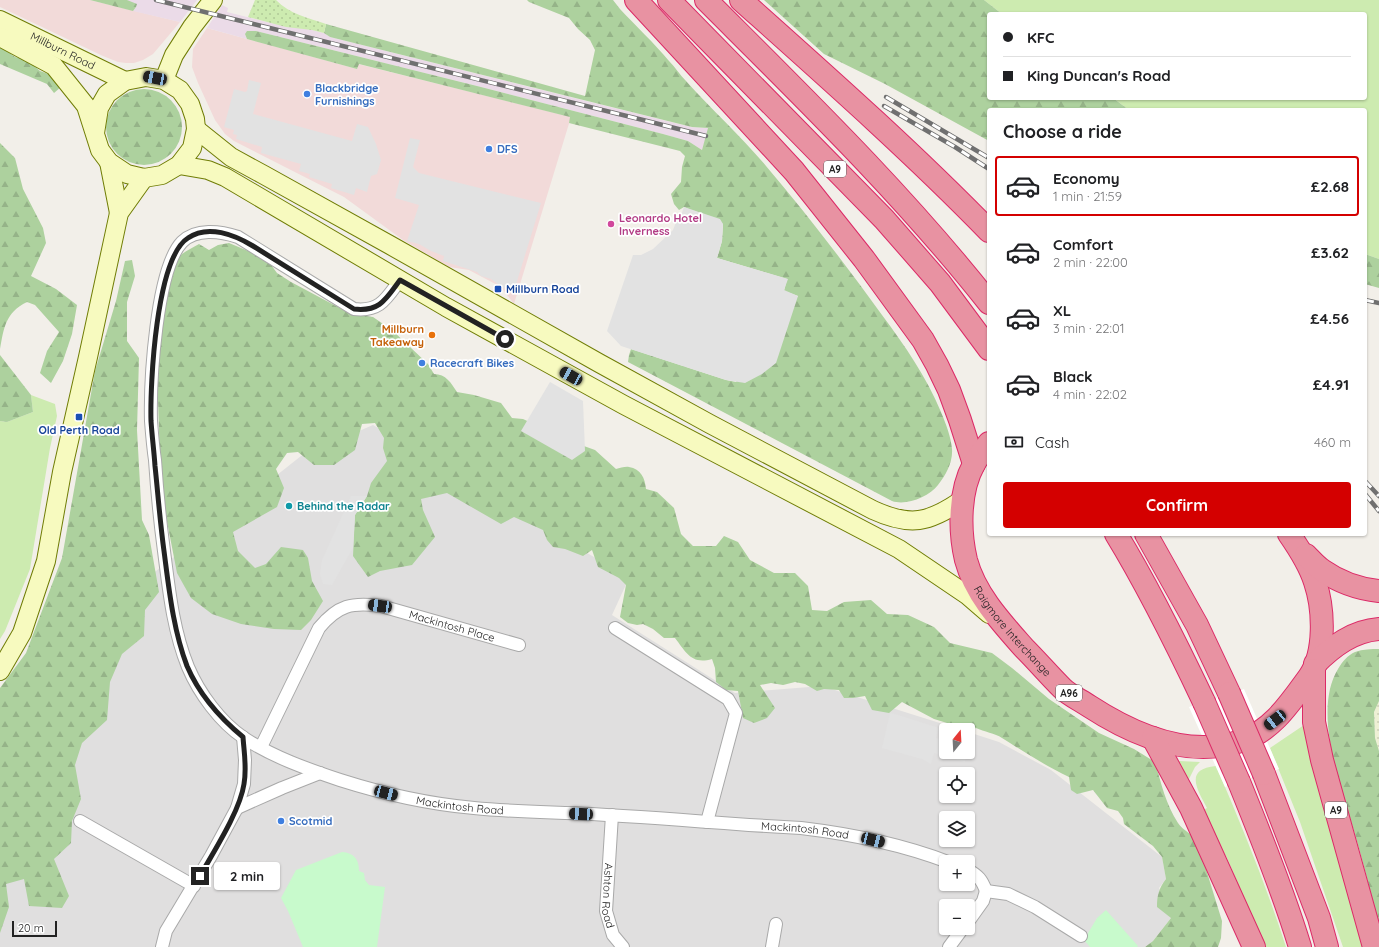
<!DOCTYPE html>
<meta charset="utf-8">
<style>
body{margin:0;font-family:Quicksand,sans-serif;background:#f6f6f6;color:#202124;height:100vh;display:flex;flex-direction:column;font-size:15px;white-space:nowrap}
*{box-sizing:border-box;margin:0}
p{font-size:13px;color:#757577}
.icon{flex:none;width:22px;height:22px;fill:none;stroke:currentColor;stroke-width:2;stroke-linecap:round;stroke-linejoin:round}
.map{position:relative;flex:1;overflow:hidden}
.drawer{position:absolute;left:987px;top:108px;width:380px;height:428px;display:flex;flex-direction:column;background:#fff;border-radius:4px;box-shadow:0 1px 3px #0004}
.drawer>*{flex:none}
.banner{position:absolute;left:987px;top:12px;width:380px;height:88px;border-radius:4px;box-shadow:0 1px 3px #0004;display:grid;align-content:center;height:88px;padding:0 16px;background:#fff}
.needle{width:26px;rotate:18deg}
.controls{position:absolute;left:939px;top:723px;display:grid;gap:8px}
.controls a{display:grid;place-items:center;width:36px;height:36px;border-radius:4px;background:#fff;box-shadow:0 1px 3px #0004;font-size:20px}
.scale{position:absolute;left:12px;bottom:10px;width:45px;box-sizing:border-box;padding-left:4px;border:2px solid #222;border-top:0;font-size:11px;line-height:14px;white-space:nowrap;color:#222;-webkit-text-stroke:3px #fff;paint-order:stroke}
.end{position:absolute;width:18px;height:18px;margin:-9px;border:5px solid #222;background:#fff;box-shadow:0 0 0 2px #fff}
.from{border-radius:50%}
.bubble{position:absolute;height:28px;border-radius:4px;background:#fff;box-shadow:0 1px 3px #0004;font-size:13px;font-weight:800;line-height:28px;text-align:center}
.car{position:absolute;width:12px;height:24px;margin:-12px -6px;border-radius:5px;box-shadow:0 0 3px 1px #0007;background:linear-gradient(#222 24%,#8ab4d8 0 40%,#222 0 76%,#8ab4d8 0 86%,#222 0)}
.banner b{display:flex;align-items:center;gap:14px;height:38px;font-size:15px}
.banner b+b{border-top:1px solid #e0e0e0}
.banner i{width:10px;height:10px;background:#202124}
ul{padding:0;list-style:none}
li{display:flex;align-items:center;gap:12px;height:60px;margin:0 8px 6px;padding:0 8px;border:2px solid transparent;border-radius:4px}
li div{flex:1}
li b{display:block;font-size:15px}
li em{font-style:normal;font-weight:800}
li.current{border-color:#d40000}
li>.icon{width:36px;height:36px;stroke-width:1.5}
h2{padding:0 16px;font-size:18px;line-height:48px}
.pay{display:flex;align-items:center;gap:10px;height:44px;padding:0 16px;font-size:15px}
.pay p{margin-inline-start:auto}
.primary-button{display:flex;gap:8px;margin-top:auto;padding:8px 16px}
.primary-button a{flex:1;height:46px;border-radius:4px;background:#d40000;color:#fff;font-size:16px;font-weight:800;line-height:46px;text-align:center}
.map>svg:first-child{display:block}
.residential{fill:#e0dfdf;fill-rule:evenodd}
.commercial{fill:#f2dad9}
.industrial{fill:#ebdbe8}
.farmland{fill:url(#farmland-dots)}
.grass{fill:#cdebb0}
.forest{fill:url(#forest-firs)}
.park{fill:#c8facc}
.garden{fill:url(#garden-dots)}
.parking{fill:#e2e2e2}
.pier{fill:#fff}
.lines{fill:none;stroke-linecap:round;stroke-linejoin:round}
.street-casing{stroke:#a9a9a9;stroke-width:14}
.secondary-casing{stroke:#707d05;stroke-width:20}
.highway-casing{stroke:#dc2a67;stroke-width:24}
.street{stroke:#fff;stroke-width:12}
.secondary{stroke:#f7fabf;stroke-width:18}
.highway{stroke:#e892a2;stroke-width:22}
.rail-casing{stroke:#707070;stroke-width:4.5}
.rail{stroke:#fff;stroke-width:3;stroke-dasharray:9;stroke-linecap:butt}
.highway-bridge-casing{stroke:#dc2a67;stroke-width:24;stroke-linecap:butt}
.highway-bridge{stroke:#e892a2;stroke-width:22}
.route{stroke:#222;stroke-width:5}
.shop-dot{fill:#3f7fe0;stroke:#fff;stroke-width:1.5}
.hotel-dot{fill:#d1479c;stroke:#fff;stroke-width:1.5}
.transit-dot{fill:#1a4fb4;stroke:#fff;stroke-width:1.5}
.food-dot{fill:#e8710a;stroke:#fff;stroke-width:1.5}
.culture-dot{fill:#0f9aa8;stroke:#fff;stroke-width:1.5}
.labels{text-anchor:middle;dominant-baseline:central;stroke-width:3.5;stroke-linejoin:round;paint-order:stroke}
.shield{fill:#fff;stroke:#646464;stroke-width:1}
.shield-label{font-size:10px;font-weight:bold;fill:#222}
.street-label{font-size:11px;fill:#222;stroke:#fff}
.shop-label{font-size:11px;font-weight:bold;fill:#366cbe;stroke:#fff;text-anchor:start}
.hotel-label{font-size:11px;font-weight:bold;fill:#b23c85;stroke:#fff;text-anchor:start}
.transit-label{font-size:11px;font-weight:bold;fill:#164399;stroke:#fff;text-anchor:start}
.food-label{font-size:11px;font-weight:bold;fill:#c56008;stroke:#fff;text-anchor:end}
.culture-label{font-size:11px;font-weight:bold;fill:#0d838f;stroke:#fff;text-anchor:start}
</style>
<div class="map">
<svg width="1379" height="947" viewBox="0 0 1379 947">
<defs>
<pattern id="farmland-dots" width="8" height="8" patternUnits="userSpaceOnUse"><rect width="8" height="8" fill="#eef0d5"/><path d="M2 2h.1M6 6h.1" fill="none" stroke="#ccceb7" stroke-width="1.8" stroke-linecap="round"/></pattern>
<pattern id="forest-firs" width="22" height="20" patternUnits="userSpaceOnUse"><rect width="22" height="20" fill="#add19e"/><path d="M5 1l3.5 6h-7zM16 11l3.5 6h-7z" fill="#95b388"/></pattern>
<pattern id="garden-dots" width="8" height="8" patternUnits="userSpaceOnUse"><rect width="8" height="8" fill="#cdebb0"/><path d="M2 2h.1M6 6h.1" fill="none" stroke="#b0c997" stroke-width="1.8" stroke-linecap="round"/></pattern>
</defs>
<rect width="100%" height="100%" fill="#f2efe9"/>
<path class="residential" d="M373,425L629,578L612,615L735,693L822,686L962,730H946V752H968V732L999,742L1051,770L1162,857L1166,879L1159,888L1171,918L1153,941L1145,947H0V727L64,644L301,456ZM946,774H968V796H946ZM946,818H968V840H946ZM946,862H968V884H946ZM946,906H968V928H946Z"/>
<g class="commercial">
<path d="M0,0H90L180,22L153,54L143,60L134,63H126L118,62L103,56L0,7Z"/>
<path d="M207,28L357,69L358,64L571,117L514,304L501,287L469,270L449,267L403,240L344,197L234,141L225,134L215,120L198,83L192,67L193,49Z"/>
</g>
<g class="industrial">
<path d="M127,0H197L180,22L133,11L136,7Z"/>
<path d="M222,5L228,8L227,12L271,23L312,30L324,33L330,37L691,127L709,128L702,150L688,141L663,134L481,87L256,31L245,34L247,39L207,28Z"/>
</g>
<path class="farmland" d="M1379,701V751L1375,738L1374,712Z"/>
<g class="grass">
<path d="M984,0H1379V259L1365,254V110H1129L1113,98H1365V14H1002Z"/>
<path d="M31,395L55,404L57,416L50,448L30,569L5,631L0,639V421L7,422L33,412Z"/>
<path d="M1307,723L1365,947H1343L1300,822L1270,748Z"/>
<path d="M1179,761L1200,762L1195,767L1187,783L1176,762Z"/>
<path d="M1216,766C1242,826 1266,885 1286,947H1265L1227,858L1202,811L1207,808C1197,789 1184,769 1216,766Z"/>
</g>
<g class="forest">
<path d="M90,0H127L137,4L136,7L133,11Z"/>
<path d="M527,0H613L620,9C636,26 654,43 669,61C675,67 680,75 686,81C712,110 741,136 766,166C807,214 845,264 882,315C905,346 926,376 941,412C946,424 951,437 952,449C953,462 946,475 938,485C929,497 906,506 892,501L628,362L629,355L631,349L726,380L736,382L798,296L784,291L787,279L717,258L722,241L723,224L684,207L679,210L674,204L671,194L681,182L682,167L685,156L680,151L569,123L570,117L359,64L357,69L247,39L245,34L247,31H256L481,87L663,134L688,141L702,150L708,128L692,127L330,37L324,33L326,24L585,96L595,50L590,40L578,29L569,18L529,2Z"/>
<path d="M764,0H984L1002,14H989V98H1113L1129,110H989V141L885,84L824,54Z"/>
<path d="M0,46L15,57L27,60L40,71L54,76L61,87L54,93L47,84L0,64Z"/>
<circle cx="144" cy="127" r="38"/>
<path d="M0,143L15,158L23,189L43,228L46,243L31,276L56,289L77,305L72,334L63,361L51,383L40,373L47,351L59,332L35,305L27,302C5,313 4,328 0,349Z"/>
<path d="M229,243L253,253L269,262L277,273L291,282L351,314L373,317L392,330L428,364L434,374C446,374 451,383 457,392L474,395L501,403L512,418L523,419L570,441L595,450L616,469C620,468 626,466 629,467C641,469 645,478 646,489L657,492L674,508L681,534L693,546H716L724,536L738,542L750,560L774,573H795L808,586L812,610L827,611L844,602L871,600L887,614L908,615L934,627L950,643L992,653L1012,668L1049,699L1099,733L1134,749L1155,762C1161,783 1166,805 1178,823C1183,831 1194,834 1198,843L1222,921L1221,938L1218,947H1145L1153,941L1171,918L1157,907C1157,895 1159,888 1166,879L1162,857L1153,846L1124,824L1123,818L1118,811L1107,808L1093,790L1077,794L1071,790L1069,777C1046,766 1024,752 1002,738C995,733 984,732 976,728L970,730L934,719L902,702L889,713L872,710L865,696L853,698H844L839,690L824,689L817,691L805,684L795,682L783,685L771,683L760,685L775,708L767,718L754,723L743,718L738,691L726,690L716,682L715,668L712,659C691,665 686,652 675,638H664L653,629L643,624L637,625L628,623L620,617L626,585L619,578L598,567L592,550L583,556L565,549L553,547L547,540L543,530L514,517L501,524L447,493L421,499L423,510L435,537L412,565L380,571L368,577L353,556L355,515L367,496L371,483L387,461L383,448L384,438L375,423L362,424L355,450L334,465H314L298,452L287,453L276,469L284,488L277,507L233,532L238,551L255,568L266,564L281,547L303,550L308,558L312,581L323,601L311,620L301,630L274,629L241,624L212,614L191,598L177,573L163,501L160,463L157,368L166,296C172,283 173,263 182,254C187,250 194,247 199,244L209,250L218,245Z"/>
<path d="M1365,254L1379,259V288L1365,284Z"/>
<path d="M132,260L135,276L127,302V341L139,358L137,430L142,520L149,535L159,592L145,610L144,636L122,654L110,682L107,720L82,743L75,765L81,799L72,821L71,843L54,859L69,896L62,908L29,906L24,879L6,884L9,907L0,933V688L26,653L62,558L95,371L116,301L125,261Z"/>
<path d="M0,355L31,395L33,412L7,422L0,421Z"/>
<path d="M1379,649V701L1374,712L1375,738L1379,751V925C1371,893 1363,862 1354,831C1341,787 1312,711 1338,669C1342,662 1348,655 1355,652C1363,649 1371,649 1379,649Z"/>
</g>
<g class="park">
<path d="M342,852C354,853 359,859 359,871L364,873L365,880L369,885L385,887L377,947H303L288,911L281,898L296,870Z"/>
<path d="M1106,910L1138,946L1137,947H1090L1084,940L1097,918Z"/>
</g>
<path class="garden" d="M255,0H276C289,14 309,18 326,24L324,33L312,30L286,27L248,17Z"/>
<g class="parking">
<path d="M249,80L261,83L253,114L352,141L357,124L368,127L376,144L381,160L377,174L371,176L367,192L356,188L354,195L331,188L332,184L309,177L310,174L299,171L301,164L261,153L262,147L236,139L237,135L233,134L234,130L224,127L234,89L245,92L247,91Z"/>
<path d="M410,138L420,140L413,167L419,173L541,203L514,291L503,288L491,279L481,276L477,272L443,261L444,256L431,251L419,244L407,241L419,205L395,198Z"/>
<path d="M684,207L720,219L723,224L722,241L717,258L788,279L784,290L798,296L776,363L762,374L745,383L726,380L621,346L607,331L633,255H641L653,249L673,230L678,217L680,218Z"/>
<path d="M550,382L583,401L585,451L572,460L521,431Z"/>
<path d="M351,496H367L355,515L353,548L332,585L323,584L320,574L322,560Z"/>
<path d="M890,713L898,715L939,728L936,738L946,741V752H967L965,762L934,753L931,764L922,759L882,748Z"/>
</g>
<path class="pier" d="M1244,689L1279,769L1225,787L1189,707Z"/>
<g class="lines">
<g class="street-casing">
<g id="street">
<path id="s1" d="M400,280C386,299 380,312 354,309L238,237C220,231 196,228 182,242C156,269 150,383 151,421C152,434 153,447 155,460C157,491 160,521 164,551C169,590 173,630 188,667C199,693 220,722 244,738C273,757 307,769 340,780C384,794 428,804 474,808C513,812 553,812 592,814C644,817 697,821 749,825C766,826 784,827 801,828C851,834 901,844 948,862"/>
<path d="M615,628L728,699L736,713L707,822"/>
<path id="s2" d="M261,747L319,628C338,605 352,602 381,606L519,645"/>
<path d="M237,808L282,788L320,773"/>
<path id="s3" d="M612,815L606,911L613,935L623,947"/>
<path d="M80,821L194,886"/>
<path d="M968,870C978,875 982,880 986,891"/>
<path d="M986,891L1008,894L1035,907L1081,936"/>
<path d="M968,922L983,901L986,891"/>
<path d="M162,947L166,931L211,856L237,808L244,784L245,760L243,737"/>
<path d="M772,947L776,924"/>
<path d="M949,947L963,928"/>
</g>
</g>
<g class="secondary-casing">
<g id="secondary">
<path id="s4" d="M0,20L125,81"/>
<path d="M0,37L54,66L86,106L100,150L109,162L127,174L144,178L162,175L179,165L192,148L196,129L195,119L190,104L180,90L164,80L146,77L125,81L107,94L99,108L95,133"/>
<path d="M164,80L174,55L192,27L213,0"/>
<path d="M196,129L231,157L264,175L390,245L599,363L710,424L873,510C910,527 929,523 962,500"/>
<path d="M109,162L119,213"/>
<path d="M179,165L208,170L225,177L446,307L624,405L899,549L967,595L989,614"/>
<path d="M0,671L22,633L46,561L62,472L88,357L119,213L144,178"/>
</g>
</g>
<g class="highway-casing">
<g id="highway">
<path d="M636,0L794,171L864,259L923,340L937,365L949,390L960,420L974,464"/>
<path d="M669,0L884,219L940,283L989,349"/>
<path d="M706,0C804,98 903,194 989,303"/>
<path d="M741,0C825,75 910,150 989,231"/>
<path id="s5" d="M989,443C984,450 978,456 974,464C959,491 959,530 966,560C975,594 1001,622 1024,648C1037,661 1049,675 1062,688C1069,695 1080,700 1089,706C1132,734 1188,759 1241,741C1272,731 1290,703 1309,677C1326,653 1324,609 1315,582C1310,566 1298,547 1289,534"/>
<path d="M1116,534C1149,588 1177,645 1204,702"/>
<path d="M1146,534L1197,625L1229,693"/>
<path d="M1306,555C1311,560 1316,566 1322,570C1339,582 1359,589 1379,591"/>
<path d="M1315,664C1333,646 1353,631 1379,629"/>
<path d="M1314,670V722L1322,760L1374,947"/>
<path d="M1153,738L1191,808L1254,947"/>
<path d="M1264,774L1319,918L1327,947"/>
<path d="M1239,782C1261,836 1283,891 1300,947"/>
</g>
</g>
<use href="#street" class="street"/>
<use href="#secondary" class="secondary"/>
<use href="#highway" class="highway"/>
<g class="rail-casing">
<g id="rail">
<path d="M156,0L643,120L706,136"/>
<path d="M886,97L989,158"/>
<path d="M884,106L955,147L989,169"/>
<path d="M1365,300L1379,303"/>
<path d="M1365,481L1379,496"/>
<path d="M1365,494L1379,511"/>
</g>
</g>
<use href="#rail" class="rail"/>
<g class="highway-bridge-casing">
<g id="highway-bridge">
<path d="M1229,693L1264,774"/>
<path d="M1204,702L1239,782"/>
</g>
</g>
<use href="#highway-bridge" class="highway-bridge"/>
</g>
<g class="lines">
<path class="route" d="M200,876C214,851 240,811 244,784C247,768 244,752 243,737C220,718 199,694 187,666C173,629 169,589 164,551C160,522 158,494 155,466C154,451 152,436 151,421C150,384 156,258 188,238C208,224 235,235 253,246L354,309C380,312 386,299 400,280L505,339"/>
</g>
<g class="shop-dot">
<circle cx="307" cy="94" r="4"/>
<circle cx="489" cy="149" r="4"/>
<circle cx="422" cy="363" r="4"/>
<circle cx="281" cy="821" r="4"/>
</g>
<circle class="hotel-dot" cx="611" cy="224" r="4"/>
<g class="transit-dot">
<rect x="494" y="285" width="8" height="8" rx="2"/>
<rect x="75" y="413" width="8" height="8" rx="2"/>
</g>
<circle class="food-dot" cx="432" cy="335" r="4"/>
<circle class="culture-dot" cx="289" cy="506" r="4"/>
<g class="labels">
<g class="shield">
<rect x="824" y="161" width="22" height="16" rx="3"/>
<rect x="1056" y="685" width="26" height="16" rx="3"/>
<rect x="1325" y="802" width="22" height="16" rx="3"/>
</g>
<g class="shield-label">
<text x="835" y="169">A9</text>
<text x="1069" y="693">A96</text>
<text x="1336" y="810">A9</text>
</g>
<g class="street-label">
<text stroke="none"><textPath href="#s4" startOffset="70">Millburn Road</textPath></text>
<text stroke="none"><textPath href="#s2" startOffset="276">Mackintosh Place</textPath></text>
<text stroke="none"><textPath href="#s5" startOffset="210">Raigmore Interchange</textPath></text>
<text stroke="none"><textPath href="#s1" startOffset="1007">Mackintosh Road</textPath></text>
<text stroke="none"><textPath href="#s1" startOffset="1353">Mackintosh Road</textPath></text>
<text stroke="none"><textPath href="#s3" startOffset="81">Ashton Road</textPath></text>
</g>
<g class="shop-label">
<text x="315" y="88">Blackbridge<tspan x="315" dy="13">Furnishings</tspan></text>
<text x="497" y="149">DFS</text>
<text x="430" y="363">Racecraft Bikes</text>
<text x="289" y="821">Scotmid</text>
</g>
<g class="hotel-label">
<text x="619" y="218">Leonardo Hotel<tspan x="619" dy="13">Inverness</tspan></text>
</g>
<g class="transit-label">
<text x="506" y="289">Millburn Road</text>
<text x="79" y="430" text-anchor="middle">Old Perth Road</text>
</g>
<g class="food-label">
<text x="424" y="329">Millburn<tspan x="424" dy="13">Takeaway</tspan></text>
</g>
<g class="culture-label">
<text x="297" y="506">Behind the Radar</text>
</g>
</g>
</svg>
<div class="controls">
<a><svg class="needle" viewBox="-14 -14 28 28"><path d="M0-13l5 13h-10z" fill="#e53935"/><path d="M0 13l5-13h-10z" fill="#757577"/></svg></a>
<a><svg class="icon" aria-label="locate" viewBox="0 0 24 24"><circle cx="12" cy="12" r="6"/><path d="M12 2v4M12 18v4M2 12h4M18 12h4"/></svg></a>
<a><svg class="icon" aria-label="layers" viewBox="0 0 24 24"><path d="M12 4l9 5-9 5-9-5zM3 14l9 5 9-5"/></svg></a>
<a>+</a>
<a>−</a>
</div>
<div class="scale">20 m</div>
<i class="end from" style="left:505px;top:339px"></i>
<i class="end" style="left:200px;top:876px"></i>
<div class="bubble" style="left:214px;top:862px;width:66px">2 min</div>
<i class="car" style="left:155px;top:78px;rotate:281deg"></i>
<i class="car" style="left:571px;top:376px;rotate:299deg"></i>
<i class="car" style="left:380px;top:606px;rotate:278deg"></i>
<i class="car" style="left:1275px;top:720px;rotate:232deg"></i>
<i class="car" style="left:386px;top:793px;rotate:105deg"></i>
<i class="car" style="left:581px;top:814px;rotate:273deg"></i>
<i class="car" style="left:873px;top:840px;rotate:104deg"></i>
<div class="banner">
<b><i class="from"></i>KFC</b>
<b><i></i>King Duncan's Road</b>
</div>
<section class="drawer">
<h2>Choose a ride</h2>
<ul>
<li class="current"><svg class="icon" aria-label="car" viewBox="0 0 24 24"><path d="M5 17H2v-5l4-1 3-4h7l3 4 3 1v5h-3M9 17h6M6 11h13"/><circle cx="7" cy="17" r="2"/><circle cx="17" cy="17" r="2"/></svg><div><b>Economy</b><p>1 min · 21:59</p></div><em>£2.68</em></li>
<li><svg class="icon" aria-label="car" viewBox="0 0 24 24"><path d="M5 17H2v-5l4-1 3-4h7l3 4 3 1v5h-3M9 17h6M6 11h13"/><circle cx="7" cy="17" r="2"/><circle cx="17" cy="17" r="2"/></svg><div><b>Comfort</b><p>2 min · 22:00</p></div><em>£3.62</em></li>
<li><svg class="icon" aria-label="car" viewBox="0 0 24 24"><path d="M5 17H2v-5l4-1 3-4h7l3 4 3 1v5h-3M9 17h6M6 11h13"/><circle cx="7" cy="17" r="2"/><circle cx="17" cy="17" r="2"/></svg><div><b>XL</b><p>3 min · 22:01</p></div><em>£4.56</em></li>
<li><svg class="icon" aria-label="car" viewBox="0 0 24 24"><path d="M5 17H2v-5l4-1 3-4h7l3 4 3 1v5h-3M9 17h6M6 11h13"/><circle cx="7" cy="17" r="2"/><circle cx="17" cy="17" r="2"/></svg><div><b>Black</b><p>4 min · 22:02</p></div><em>£4.91</em></li>
</ul>
<div class="pay"><svg class="icon" aria-label="cash" viewBox="0 0 24 24"><path d="M3 7h18v10H3z"/><circle cx="12" cy="12" r="2"/></svg>Cash<p>460 m</p></div>
<div class="primary-button"><a>Confirm</a></div>
</section>
</div>
